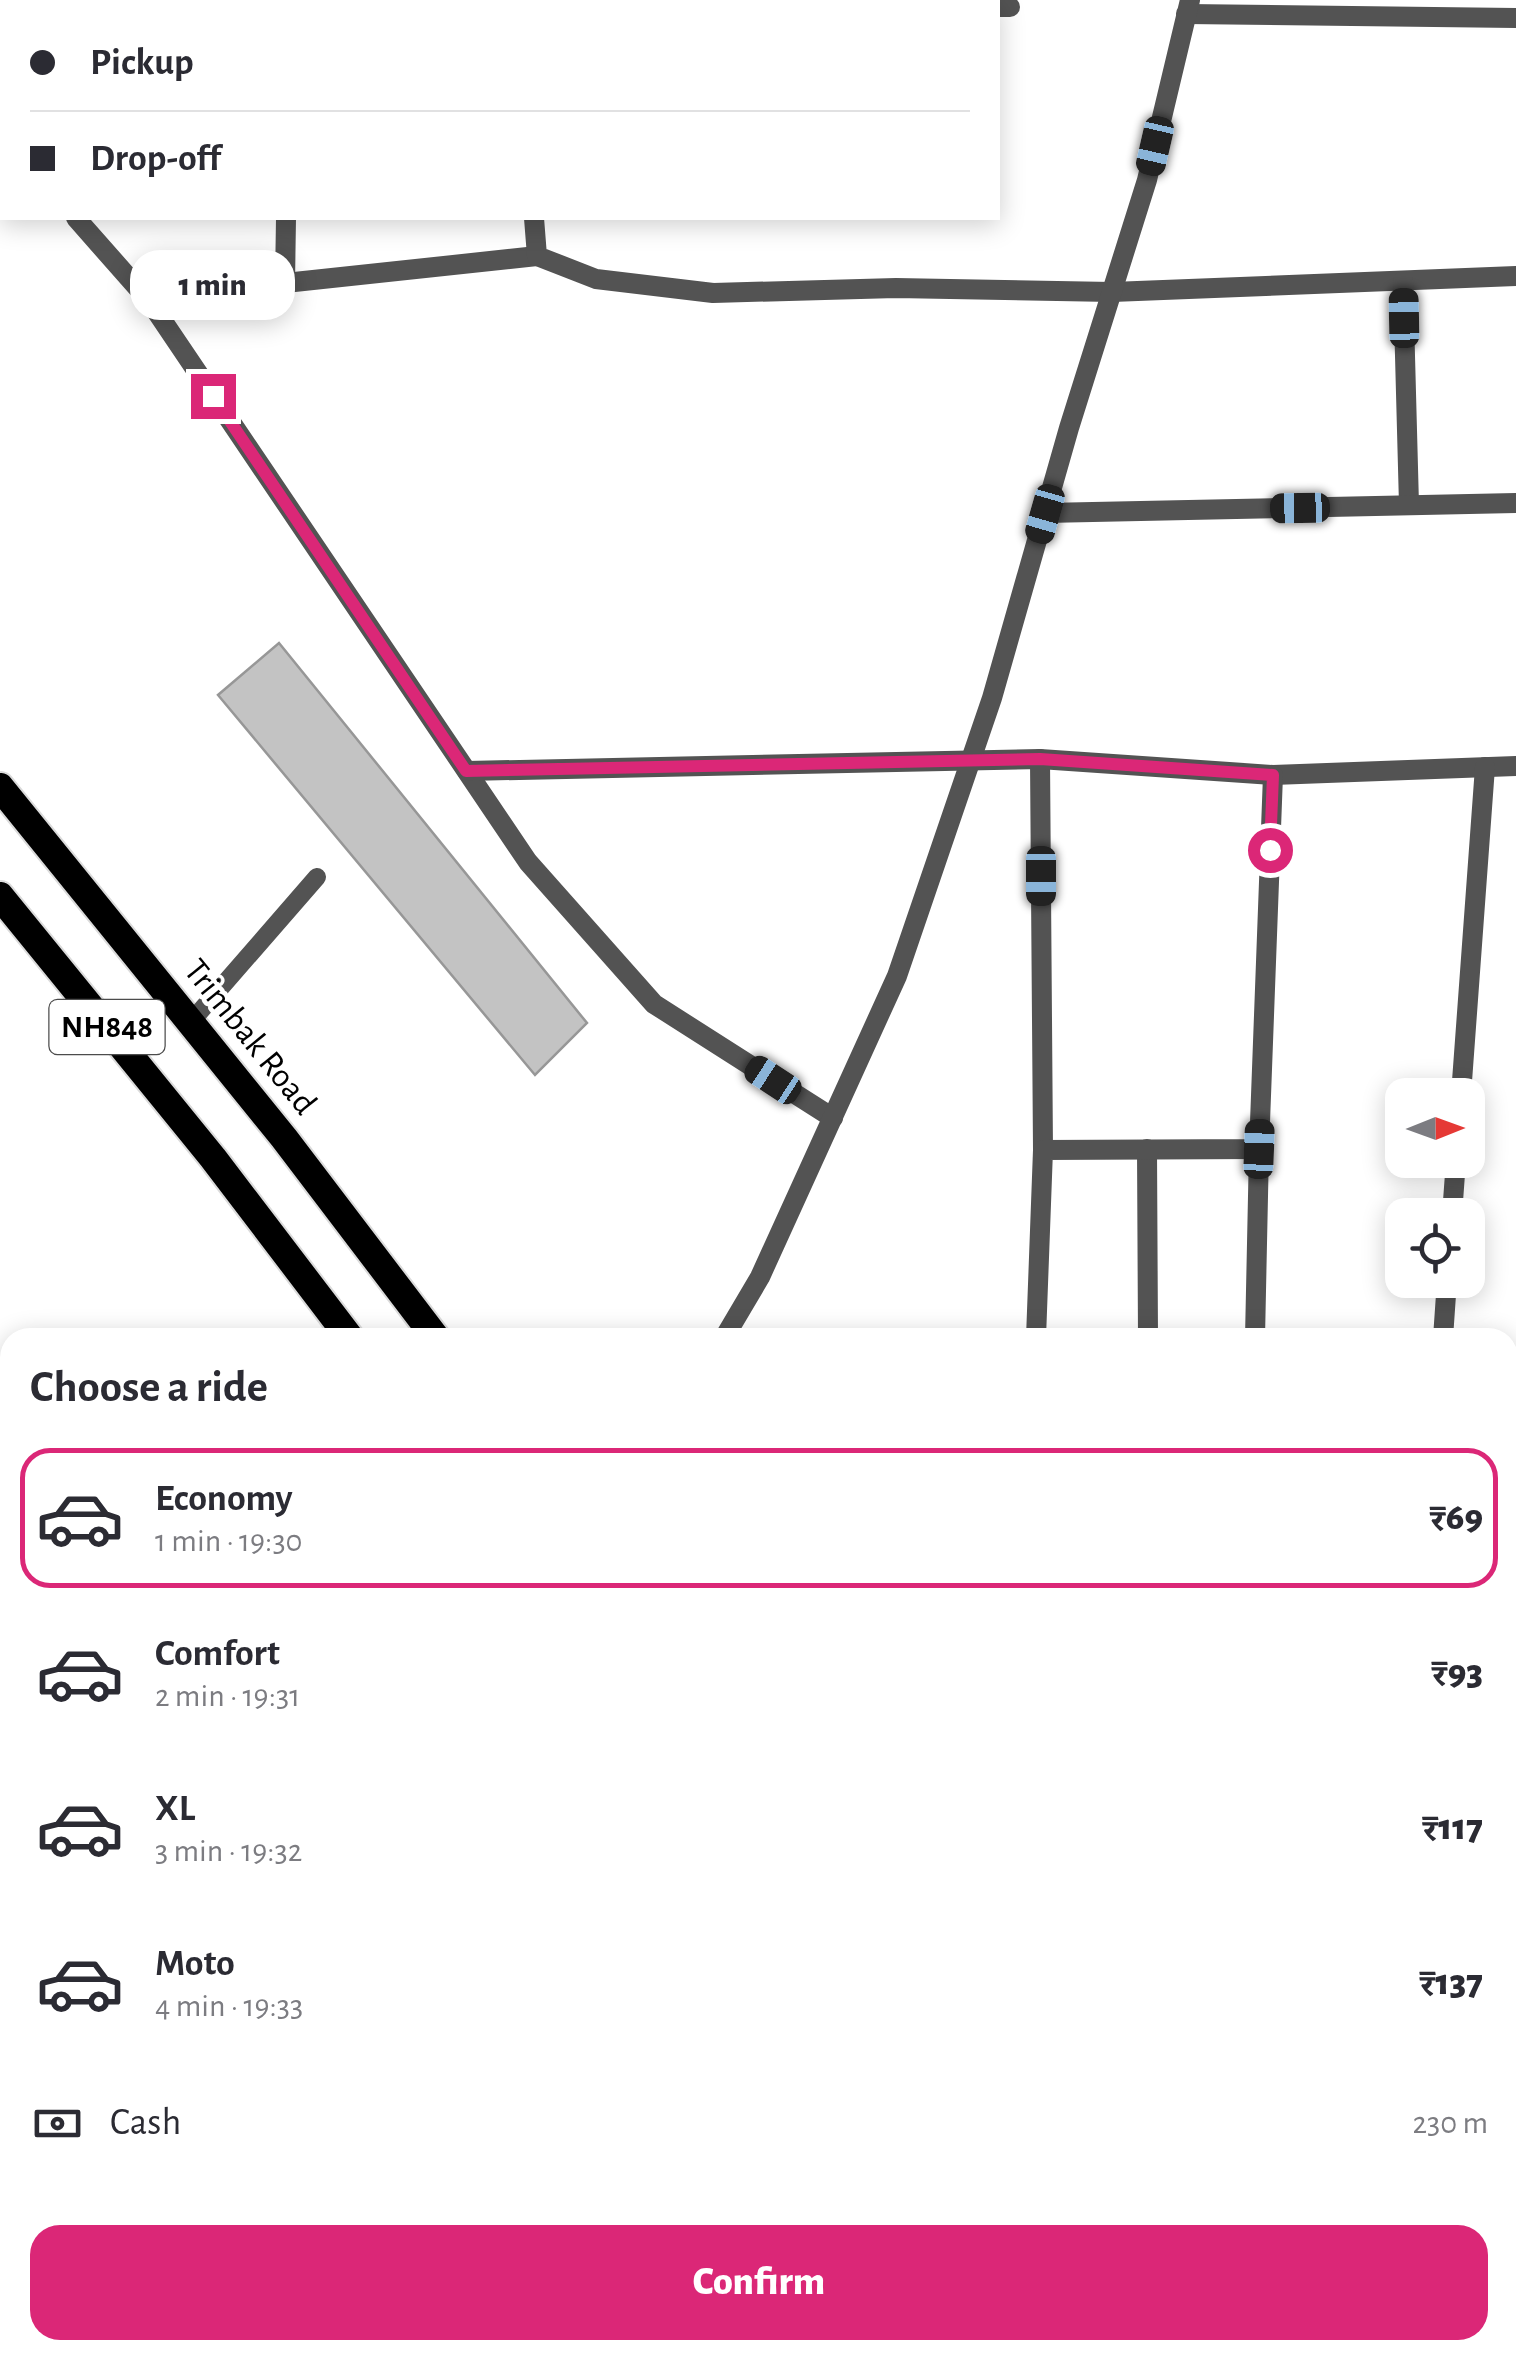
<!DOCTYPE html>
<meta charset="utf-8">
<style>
body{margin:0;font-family:"Alegreya Sans",sans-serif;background:#f7f7f7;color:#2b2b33;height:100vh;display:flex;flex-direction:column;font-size:38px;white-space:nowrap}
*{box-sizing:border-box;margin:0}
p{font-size:32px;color:#7c7c81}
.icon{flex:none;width:55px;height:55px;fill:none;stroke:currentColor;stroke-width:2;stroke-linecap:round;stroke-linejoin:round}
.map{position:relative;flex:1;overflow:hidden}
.drawer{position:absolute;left:0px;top:1328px;width:1518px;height:1032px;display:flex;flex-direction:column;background:#fff;border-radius:30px 30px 0 0;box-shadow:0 5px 25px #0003}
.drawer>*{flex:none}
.guide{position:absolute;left:0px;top:0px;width:1000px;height:220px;box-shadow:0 5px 25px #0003;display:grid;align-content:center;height:220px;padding:0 30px;background:#fff}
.needle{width:65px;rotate:89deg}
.tools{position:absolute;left:1385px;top:1078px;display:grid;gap:20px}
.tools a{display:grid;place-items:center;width:100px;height:100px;border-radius:20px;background:#fff;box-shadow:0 5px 25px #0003;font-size:50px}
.end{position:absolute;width:45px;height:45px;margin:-22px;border:12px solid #db2777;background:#fff;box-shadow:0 0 0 5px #fff}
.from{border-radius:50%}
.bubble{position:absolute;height:70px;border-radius:30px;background:#fff;box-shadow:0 5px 25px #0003;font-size:32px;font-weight:800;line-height:70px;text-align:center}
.car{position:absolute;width:30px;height:60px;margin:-30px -15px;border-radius:12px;box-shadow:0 0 8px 2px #0007;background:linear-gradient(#222 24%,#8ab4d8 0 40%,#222 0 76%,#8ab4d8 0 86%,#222 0)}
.guide b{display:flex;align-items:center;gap:35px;height:95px;font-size:38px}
.guide b+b{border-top:2px solid #e1e1e2}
.guide i{width:25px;height:25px;background:#2b2b33}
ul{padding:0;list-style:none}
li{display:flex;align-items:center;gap:30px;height:140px;margin:0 20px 15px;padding:0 10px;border:5px solid transparent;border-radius:30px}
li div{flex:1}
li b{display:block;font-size:38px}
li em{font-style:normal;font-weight:800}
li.selected{border-color:#db2777}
li>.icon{width:90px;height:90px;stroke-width:1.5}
h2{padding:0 30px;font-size:45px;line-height:120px}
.pay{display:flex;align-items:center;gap:25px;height:110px;padding:0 30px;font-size:38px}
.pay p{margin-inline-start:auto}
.primary-button{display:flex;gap:20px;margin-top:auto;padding:20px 30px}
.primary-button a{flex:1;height:115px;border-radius:30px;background:#db2777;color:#fff;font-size:40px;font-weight:800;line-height:115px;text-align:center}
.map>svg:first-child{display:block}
.building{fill:#c3c3c3;stroke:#979797;stroke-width:2.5}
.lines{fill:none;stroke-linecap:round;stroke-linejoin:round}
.trunk-casing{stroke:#dbdbdb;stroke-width:32}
.service{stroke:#535353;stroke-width:18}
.minor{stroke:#535353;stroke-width:20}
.tertiary{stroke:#535353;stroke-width:20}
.trunk{stroke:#000;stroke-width:28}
.route{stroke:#db2777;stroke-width:12}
.labels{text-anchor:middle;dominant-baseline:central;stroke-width:9;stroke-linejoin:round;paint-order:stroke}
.shield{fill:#fff;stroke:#4c4c4c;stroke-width:2.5}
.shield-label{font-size:32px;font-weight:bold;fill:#000}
.street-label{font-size:35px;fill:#000;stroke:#fff}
</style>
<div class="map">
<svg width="1516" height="2358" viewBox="0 0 1516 2358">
<rect width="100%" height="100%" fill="#fff"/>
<path class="building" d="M279,643L587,1023L535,1075L218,695Z"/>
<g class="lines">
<g class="trunk-casing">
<g id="trunk">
<path d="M0,787L284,1138L436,1338"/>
<path d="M0,896L213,1158L350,1338"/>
<path d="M917,2350L921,2358"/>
<path d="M1010,2350L1014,2358"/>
</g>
</g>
<g class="service">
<path d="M190,1023L317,877"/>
<path d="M1508,1855H1516"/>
<path d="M1508,2268H1516"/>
</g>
<g class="minor">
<path d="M287,0V2"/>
<path d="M531,2V0"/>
<path d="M0,4L2,5"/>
<path d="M998,7H1010"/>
<path d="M1186,14L1516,18"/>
<path d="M0,130L2,133"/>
<path d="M76,218L150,302L285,283L537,256"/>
<path d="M534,218L537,256L596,279L713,293L896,288L1112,292L1516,276"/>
<path d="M1403,281L1409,505"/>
<path d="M285,283L286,218"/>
<path d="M150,302L528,862L654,1004L833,1118"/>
<path d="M1045,513L1516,503"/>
<path d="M1040,759L1043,1150"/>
<path d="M467,771L1040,759L1273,775L1516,766"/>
<path d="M1461,1095L1485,767"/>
<path d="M1147,1149L1148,1338"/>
<path d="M1452,1215L1456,1160"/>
<path d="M1036,1338L1043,1150L1259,1149L1273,775"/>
<path d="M1255,1338L1259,1149"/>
<path d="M1443,1338L1447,1280"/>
<path d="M1508,1633H1516"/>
</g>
<path class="tertiary" d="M724,1338L760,1277L897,976L992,698L1069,428L1147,180L1190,0"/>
<use href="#trunk" class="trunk"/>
</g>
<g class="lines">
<path class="route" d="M213,396L466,771L1040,759L1273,775L1270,850"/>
</g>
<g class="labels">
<rect class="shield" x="49.5" y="1000" width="115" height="54" rx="8"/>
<g class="shield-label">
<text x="107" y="1027">NH848</text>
</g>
<g class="street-label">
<text transform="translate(250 1037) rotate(51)">Trimbak Road</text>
</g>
</g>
</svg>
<div class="tools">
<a><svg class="needle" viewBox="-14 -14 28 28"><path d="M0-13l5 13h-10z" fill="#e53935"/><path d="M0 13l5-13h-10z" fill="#7c7c81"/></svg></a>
<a><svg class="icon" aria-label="locate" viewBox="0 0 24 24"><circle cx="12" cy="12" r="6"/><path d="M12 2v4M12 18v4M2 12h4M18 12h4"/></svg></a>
</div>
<i class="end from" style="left:1270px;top:850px"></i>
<i class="end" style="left:213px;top:396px"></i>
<div class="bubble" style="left:130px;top:250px;width:165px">1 min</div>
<i class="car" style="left:1155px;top:146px;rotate:193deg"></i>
<i class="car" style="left:1404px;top:318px;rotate:359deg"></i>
<i class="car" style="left:1300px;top:508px;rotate:269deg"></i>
<i class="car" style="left:1045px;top:514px;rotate:196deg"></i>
<i class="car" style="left:1041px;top:876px;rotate:180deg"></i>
<i class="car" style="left:773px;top:1080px;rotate:303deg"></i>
<i class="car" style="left:1259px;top:1149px;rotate:2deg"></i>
<div class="guide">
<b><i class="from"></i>Pickup</b>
<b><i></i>Drop-off</b>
</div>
<section class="drawer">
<h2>Choose a ride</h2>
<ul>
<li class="selected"><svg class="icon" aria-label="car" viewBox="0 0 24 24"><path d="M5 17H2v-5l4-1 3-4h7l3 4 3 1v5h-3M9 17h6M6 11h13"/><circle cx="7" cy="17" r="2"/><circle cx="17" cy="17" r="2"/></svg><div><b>Economy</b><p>1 min · 19:30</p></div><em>₹69</em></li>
<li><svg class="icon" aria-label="car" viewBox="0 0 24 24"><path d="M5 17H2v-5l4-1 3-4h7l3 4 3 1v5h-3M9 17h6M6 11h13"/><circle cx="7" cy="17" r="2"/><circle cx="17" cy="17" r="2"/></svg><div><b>Comfort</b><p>2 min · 19:31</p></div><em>₹93</em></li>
<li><svg class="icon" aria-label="car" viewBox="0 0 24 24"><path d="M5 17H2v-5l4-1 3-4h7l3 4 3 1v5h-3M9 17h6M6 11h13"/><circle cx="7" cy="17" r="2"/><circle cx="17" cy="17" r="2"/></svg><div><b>XL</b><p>3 min · 19:32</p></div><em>₹117</em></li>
<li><svg class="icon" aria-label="car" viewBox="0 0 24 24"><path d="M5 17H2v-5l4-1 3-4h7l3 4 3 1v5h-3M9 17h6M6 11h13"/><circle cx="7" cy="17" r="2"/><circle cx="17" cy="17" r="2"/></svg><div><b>Moto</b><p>4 min · 19:33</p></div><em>₹137</em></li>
</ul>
<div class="pay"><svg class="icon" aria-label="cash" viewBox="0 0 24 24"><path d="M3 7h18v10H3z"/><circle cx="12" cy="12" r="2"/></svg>Cash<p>230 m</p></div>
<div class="primary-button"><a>Confirm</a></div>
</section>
</div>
